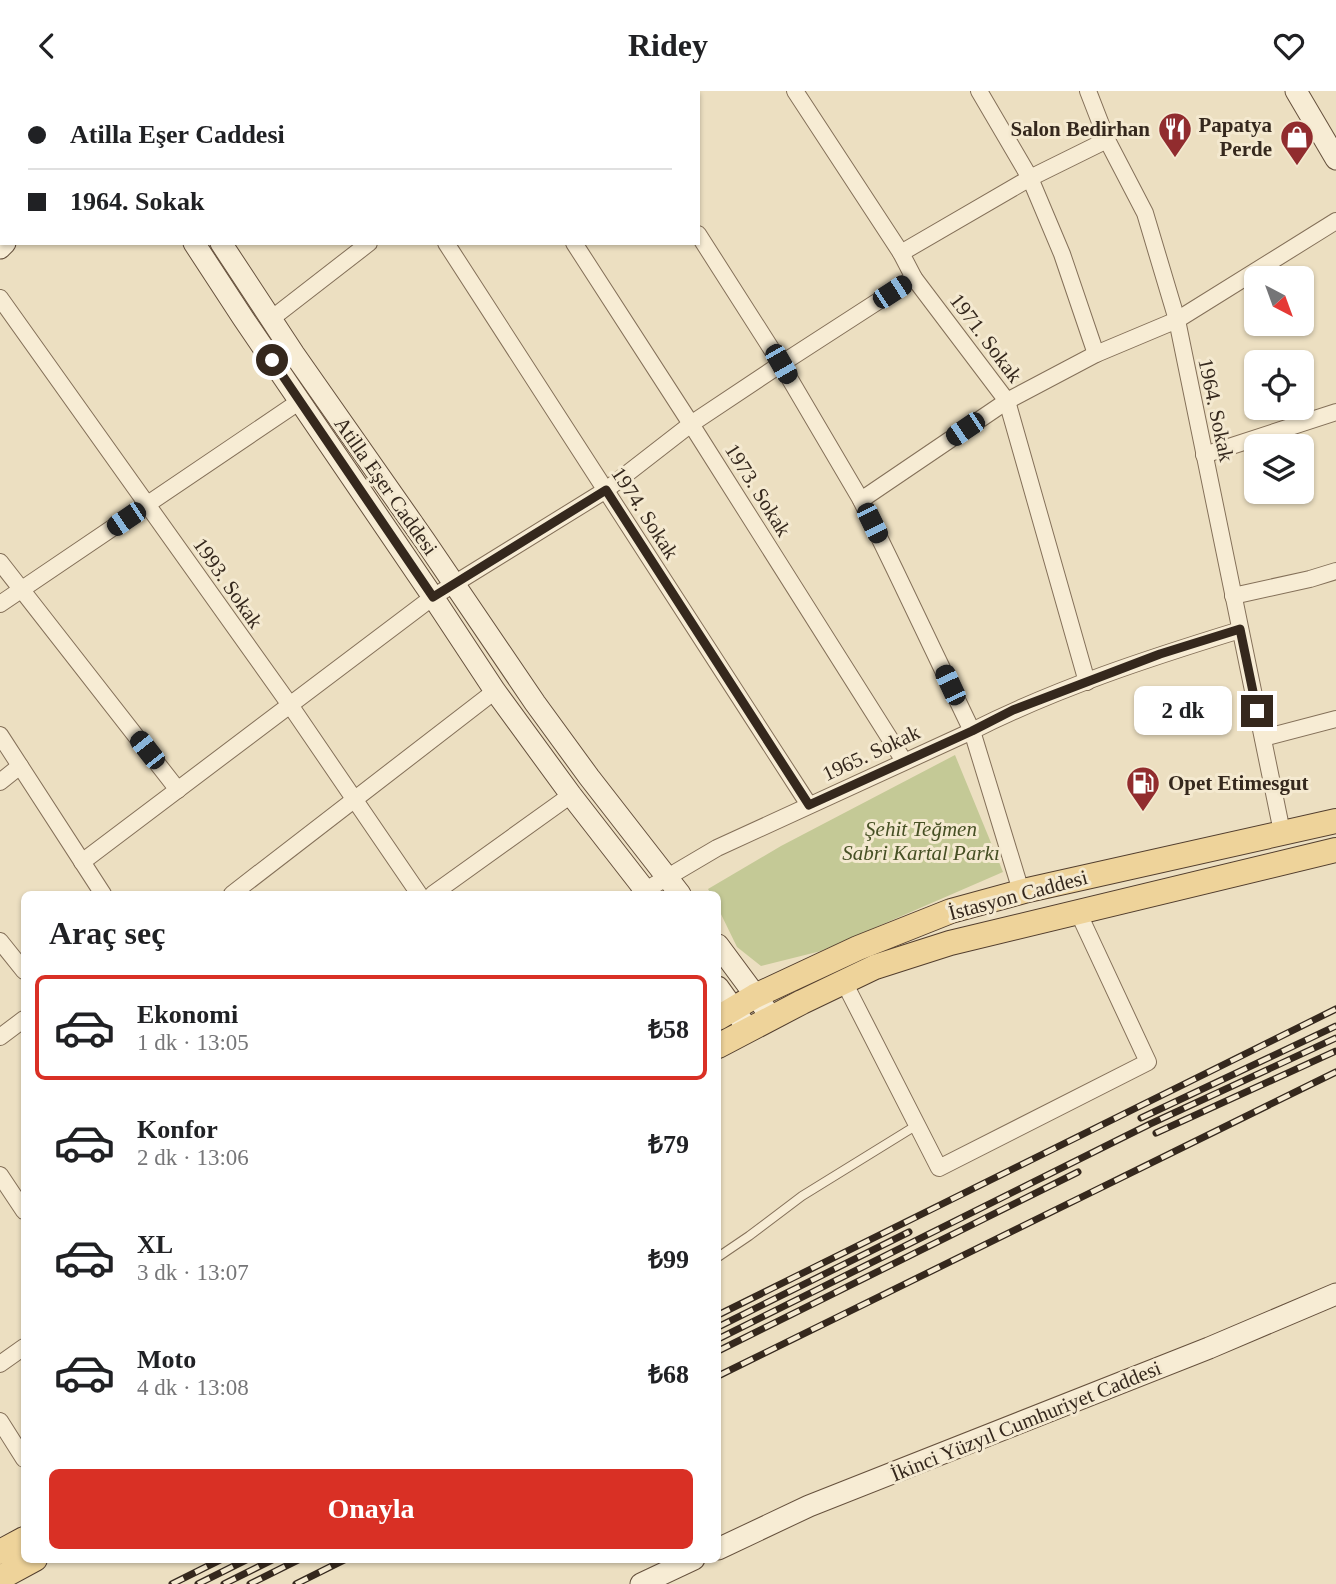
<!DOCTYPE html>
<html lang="tr">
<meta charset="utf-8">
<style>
body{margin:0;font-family:Georgia,serif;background:#f6f6f6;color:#202124;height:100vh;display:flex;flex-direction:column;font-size:26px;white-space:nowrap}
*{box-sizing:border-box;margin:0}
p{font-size:23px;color:#757577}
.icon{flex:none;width:38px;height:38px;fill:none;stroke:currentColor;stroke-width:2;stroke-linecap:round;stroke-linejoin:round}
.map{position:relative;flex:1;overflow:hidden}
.details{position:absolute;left:21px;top:800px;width:700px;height:672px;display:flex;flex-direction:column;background:#fff;border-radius:10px;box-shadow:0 2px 5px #0004}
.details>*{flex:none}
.guide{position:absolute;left:0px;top:0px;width:700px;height:154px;box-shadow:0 2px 5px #0004;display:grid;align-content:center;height:154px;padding:0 28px;background:#fff}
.needle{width:46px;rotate:139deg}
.fabs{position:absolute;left:1244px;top:175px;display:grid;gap:14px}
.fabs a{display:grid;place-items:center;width:70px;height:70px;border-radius:10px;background:#fff;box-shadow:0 2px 5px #0004;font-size:35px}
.end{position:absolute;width:32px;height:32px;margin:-16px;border:9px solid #35281d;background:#fff;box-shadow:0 0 0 4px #fff}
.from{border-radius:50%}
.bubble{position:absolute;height:49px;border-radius:10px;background:#fff;box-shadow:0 2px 5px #0004;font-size:23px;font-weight:700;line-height:49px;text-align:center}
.car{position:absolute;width:21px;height:42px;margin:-21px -10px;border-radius:9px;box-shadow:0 0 5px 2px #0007;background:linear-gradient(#222 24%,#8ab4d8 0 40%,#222 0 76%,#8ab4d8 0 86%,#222 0)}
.guide b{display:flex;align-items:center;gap:24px;height:66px;font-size:26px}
.guide b+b{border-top:2px solid #e0e0e0}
.guide i{width:18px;height:18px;background:#202124}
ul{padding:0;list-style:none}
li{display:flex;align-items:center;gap:21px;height:105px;margin:0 14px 10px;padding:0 14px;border:4px solid transparent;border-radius:10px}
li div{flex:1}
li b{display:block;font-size:26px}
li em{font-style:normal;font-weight:700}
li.selected{border-color:#d93025}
li>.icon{width:63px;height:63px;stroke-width:1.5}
h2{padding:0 28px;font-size:32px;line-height:84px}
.button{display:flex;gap:14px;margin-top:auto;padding:14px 28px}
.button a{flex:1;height:80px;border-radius:10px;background:#d93025;color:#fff;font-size:28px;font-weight:700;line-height:80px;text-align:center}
header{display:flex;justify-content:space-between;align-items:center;height:91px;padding:0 28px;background:#fff;font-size:32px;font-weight:700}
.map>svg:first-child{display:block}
.green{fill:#c4c996}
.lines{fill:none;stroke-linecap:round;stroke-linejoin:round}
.service-casing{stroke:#847059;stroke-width:10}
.minor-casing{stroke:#847059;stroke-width:18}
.secondary-casing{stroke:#66513d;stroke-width:23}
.primary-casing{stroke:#523e2e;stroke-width:26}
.service{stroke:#f7ecd4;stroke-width:8}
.minor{stroke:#f7ecd4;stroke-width:16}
.secondary{stroke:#f7ecd4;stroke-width:21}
.primary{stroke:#eed39a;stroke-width:24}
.rail-casing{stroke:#35281d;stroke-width:7}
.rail{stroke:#f4e9d0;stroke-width:4.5;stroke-dasharray:13;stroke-linecap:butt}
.route{stroke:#35281d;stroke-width:9}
.labels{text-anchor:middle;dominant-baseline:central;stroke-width:6;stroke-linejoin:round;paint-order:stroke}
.poi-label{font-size:21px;font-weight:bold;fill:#35281d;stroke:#f4e9d0;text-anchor:end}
.street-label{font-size:21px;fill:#35281d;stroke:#f4e9d0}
.park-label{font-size:21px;font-style:italic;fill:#465024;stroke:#f4e9d0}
</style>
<header><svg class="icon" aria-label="back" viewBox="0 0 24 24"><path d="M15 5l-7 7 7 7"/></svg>Ridey<svg class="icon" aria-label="heart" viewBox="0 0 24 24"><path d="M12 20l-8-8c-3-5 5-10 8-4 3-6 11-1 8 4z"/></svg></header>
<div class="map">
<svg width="1336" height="1493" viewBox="0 0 1336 1493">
<rect width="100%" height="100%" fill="#ecdfc1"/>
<path class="green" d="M955,664L1003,781L821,860L761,875L737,856L718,817V803H711L708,798L781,755Z"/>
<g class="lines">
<g class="service-casing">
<path id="service" d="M718,1166L749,1145L802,1105L917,1034"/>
</g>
<g class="minor-casing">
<g id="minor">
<path d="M356,0L357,2"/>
<path d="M480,0L481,2"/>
<path d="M608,0L609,2"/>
<path d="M795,0L901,162L914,187L1007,310L1087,591"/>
<path d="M979,0L1030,87L1062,163L1096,263"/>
<path d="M1088,0L1107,49L1145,122L1177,229L1282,741"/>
<path d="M585,2L588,0"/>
<path d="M698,143L781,273L861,409L895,479L972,640L1021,800"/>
<path d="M446,152L809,714"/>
<path d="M574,152L691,333L904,670"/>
<path d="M901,162L1030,87L1107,49"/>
<path d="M0,207L290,614L419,803"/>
<path d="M271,228L369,152"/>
<path d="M1204,364L1336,321"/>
<path d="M861,409L1007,310L1096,263L1177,229L1336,130"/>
<path d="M0,471L178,699"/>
<path d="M1233,505L1310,488L1336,480"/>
<path d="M0,513L300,310"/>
<path d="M0,644L103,803"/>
<path d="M1263,647L1336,628"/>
<path d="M0,691L20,675"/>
<path d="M82,771L433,506L606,399L691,333L781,273L914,187"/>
<path d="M232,803L495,600"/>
<path d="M433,803L571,704"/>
<path d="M639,803L717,757L972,640C1057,597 1149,567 1240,539"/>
<path d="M0,850L24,880"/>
<path d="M844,891L939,1077L1148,971L1078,821"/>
<path d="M0,946L24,928"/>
<path d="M0,1084L24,1120"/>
<path d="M0,1273L24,1256"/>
<path d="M0,1330L24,1368"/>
</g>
</g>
<g class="secondary-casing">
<g id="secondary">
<path d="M93,0L94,2"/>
<path d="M1296,0L1336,68"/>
<path d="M121,2L123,0"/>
<path d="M159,2L160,0"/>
<path d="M0,125L2,124"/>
<path d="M194,152L243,227L433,506L495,600L571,704L648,803"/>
<path d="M221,152L294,263L425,450L535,612L589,686L680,803"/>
<path d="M0,157L5,152"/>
<path d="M718,854L772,927"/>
<path d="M718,896L743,931"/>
<path d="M718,1458L809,1415L1209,1257L1336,1203"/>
<path d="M641,1493L694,1468"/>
</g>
</g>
<g class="primary-casing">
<g id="primary">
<path d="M718,927L755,905L858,857L951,820L1028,799L1336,730"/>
<path d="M718,955L802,911L875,876L950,852L1336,759"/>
<path d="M0,1461L24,1448"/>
<path d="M0,1487L35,1468"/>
</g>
</g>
<use href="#service" class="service"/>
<use href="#minor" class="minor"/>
<use href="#secondary" class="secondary"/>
<use href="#primary" class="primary"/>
<g class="rail-casing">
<g id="rail">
<path d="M1141,1027L1336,935"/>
<path d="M1156,1042L1336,960"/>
<path d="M718,1224L1336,918"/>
<path d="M718,1236L909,1141"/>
<path d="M718,1248L1150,1033L1336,947"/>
<path d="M718,1260L1078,1081"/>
<path d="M718,1285L1336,981"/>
<path d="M172,1493L222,1468"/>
<path d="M198,1493L248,1468"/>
<path d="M224,1493L274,1468"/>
<path d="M250,1493L300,1468"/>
<path d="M296,1493L346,1468"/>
</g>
</g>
<use href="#rail" class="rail"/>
</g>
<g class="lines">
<path class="route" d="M272,269L433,506L606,399L809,714L972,640L1013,619L1160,563L1240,538L1257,620"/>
</g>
<defs>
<g id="restaurant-pin" transform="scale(1.75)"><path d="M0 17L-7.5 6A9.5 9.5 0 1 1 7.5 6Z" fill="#912c2e" stroke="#f4e9d0"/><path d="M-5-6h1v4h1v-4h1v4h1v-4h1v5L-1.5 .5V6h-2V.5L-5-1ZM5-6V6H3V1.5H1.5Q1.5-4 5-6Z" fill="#fff"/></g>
<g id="shop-pin" transform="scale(1.75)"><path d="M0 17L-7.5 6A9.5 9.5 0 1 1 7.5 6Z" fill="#912c2e" stroke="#f4e9d0"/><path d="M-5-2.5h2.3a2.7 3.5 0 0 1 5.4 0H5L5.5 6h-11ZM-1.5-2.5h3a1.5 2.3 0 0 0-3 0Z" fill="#fff"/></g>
<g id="fuel-pin" transform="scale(1.75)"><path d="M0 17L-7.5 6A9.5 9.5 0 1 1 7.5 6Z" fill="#912c2e" stroke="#f4e9d0"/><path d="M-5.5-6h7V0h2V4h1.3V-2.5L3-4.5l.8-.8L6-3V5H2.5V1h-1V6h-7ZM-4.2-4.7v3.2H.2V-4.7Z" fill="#fff"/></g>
</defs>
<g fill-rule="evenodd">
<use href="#restaurant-pin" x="1175" y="38"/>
<use href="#shop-pin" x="1297" y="46"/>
<use href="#fuel-pin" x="1143" y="692"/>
</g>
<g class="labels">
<g class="poi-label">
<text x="1272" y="34">Papatya<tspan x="1272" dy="24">Perde</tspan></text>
<text x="1150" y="38">Salon Bedirhan</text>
<text x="1168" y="692" text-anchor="start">Opet Etimesgut</text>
</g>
<g class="street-label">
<text transform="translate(986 247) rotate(53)">1971. Sokak</text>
<text transform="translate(1216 319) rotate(78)">1964. Sokak</text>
<text transform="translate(386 395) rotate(55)">Atilla Eşer Caddesi</text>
<text transform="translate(758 399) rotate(58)">1973. Sokak</text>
<text transform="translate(645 422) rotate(57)">1974. Sokak</text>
<text transform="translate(228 492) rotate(55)">1993. Sokak</text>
<text transform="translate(871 662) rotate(-25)">1965. Sokak</text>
<text transform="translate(1018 804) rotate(-15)">İstasyon Caddesi</text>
<text transform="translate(1026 1330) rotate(-22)">İkinci Yüzyıl Cumhuriyet Caddesi</text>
</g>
<g class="park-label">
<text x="921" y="738">Şehit Teğmen<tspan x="921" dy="24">Sabri Kartal Parkı</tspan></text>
</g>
</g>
</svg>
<div class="fabs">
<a><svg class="needle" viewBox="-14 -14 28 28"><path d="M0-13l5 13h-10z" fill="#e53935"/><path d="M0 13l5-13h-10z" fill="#757577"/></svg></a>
<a><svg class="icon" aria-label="locate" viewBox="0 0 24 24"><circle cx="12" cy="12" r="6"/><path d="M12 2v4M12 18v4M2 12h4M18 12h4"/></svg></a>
<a><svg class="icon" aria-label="layers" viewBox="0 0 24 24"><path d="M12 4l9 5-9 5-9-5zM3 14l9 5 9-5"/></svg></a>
</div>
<i class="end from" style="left:272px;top:269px"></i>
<i class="end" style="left:1257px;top:620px"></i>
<div class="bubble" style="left:1134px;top:595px;width:98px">2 dk</div>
<i class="car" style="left:892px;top:201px;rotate:57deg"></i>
<i class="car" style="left:781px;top:273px;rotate:150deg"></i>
<i class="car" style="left:965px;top:338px;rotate:236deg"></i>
<i class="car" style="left:126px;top:428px;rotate:236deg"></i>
<i class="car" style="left:872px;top:432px;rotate:154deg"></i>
<i class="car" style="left:950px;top:594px;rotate:335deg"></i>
<i class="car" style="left:147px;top:659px;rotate:322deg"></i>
<div class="guide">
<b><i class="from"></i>Atilla Eşer Caddesi</b>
<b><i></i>1964. Sokak</b>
</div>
<section class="details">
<h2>Araç seç</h2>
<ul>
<li class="selected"><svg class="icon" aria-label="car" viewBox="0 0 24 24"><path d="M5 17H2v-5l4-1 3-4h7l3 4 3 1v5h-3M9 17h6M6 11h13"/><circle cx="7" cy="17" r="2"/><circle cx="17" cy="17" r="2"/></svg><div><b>Ekonomi</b><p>1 dk · 13:05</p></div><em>₺58</em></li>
<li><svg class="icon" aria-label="car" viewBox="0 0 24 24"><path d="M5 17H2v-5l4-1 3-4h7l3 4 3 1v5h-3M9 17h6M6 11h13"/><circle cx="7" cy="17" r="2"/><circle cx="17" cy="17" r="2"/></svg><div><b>Konfor</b><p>2 dk · 13:06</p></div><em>₺79</em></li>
<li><svg class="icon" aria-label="car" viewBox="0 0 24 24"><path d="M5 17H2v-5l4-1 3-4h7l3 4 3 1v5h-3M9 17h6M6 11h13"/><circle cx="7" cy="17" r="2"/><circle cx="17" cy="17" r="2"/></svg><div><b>XL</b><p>3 dk · 13:07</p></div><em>₺99</em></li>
<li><svg class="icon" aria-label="car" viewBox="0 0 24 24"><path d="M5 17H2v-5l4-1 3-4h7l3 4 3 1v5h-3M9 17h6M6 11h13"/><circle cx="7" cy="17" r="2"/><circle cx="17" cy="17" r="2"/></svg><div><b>Moto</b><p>4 dk · 13:08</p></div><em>₺68</em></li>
</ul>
<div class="button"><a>Onayla</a></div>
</section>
</div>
